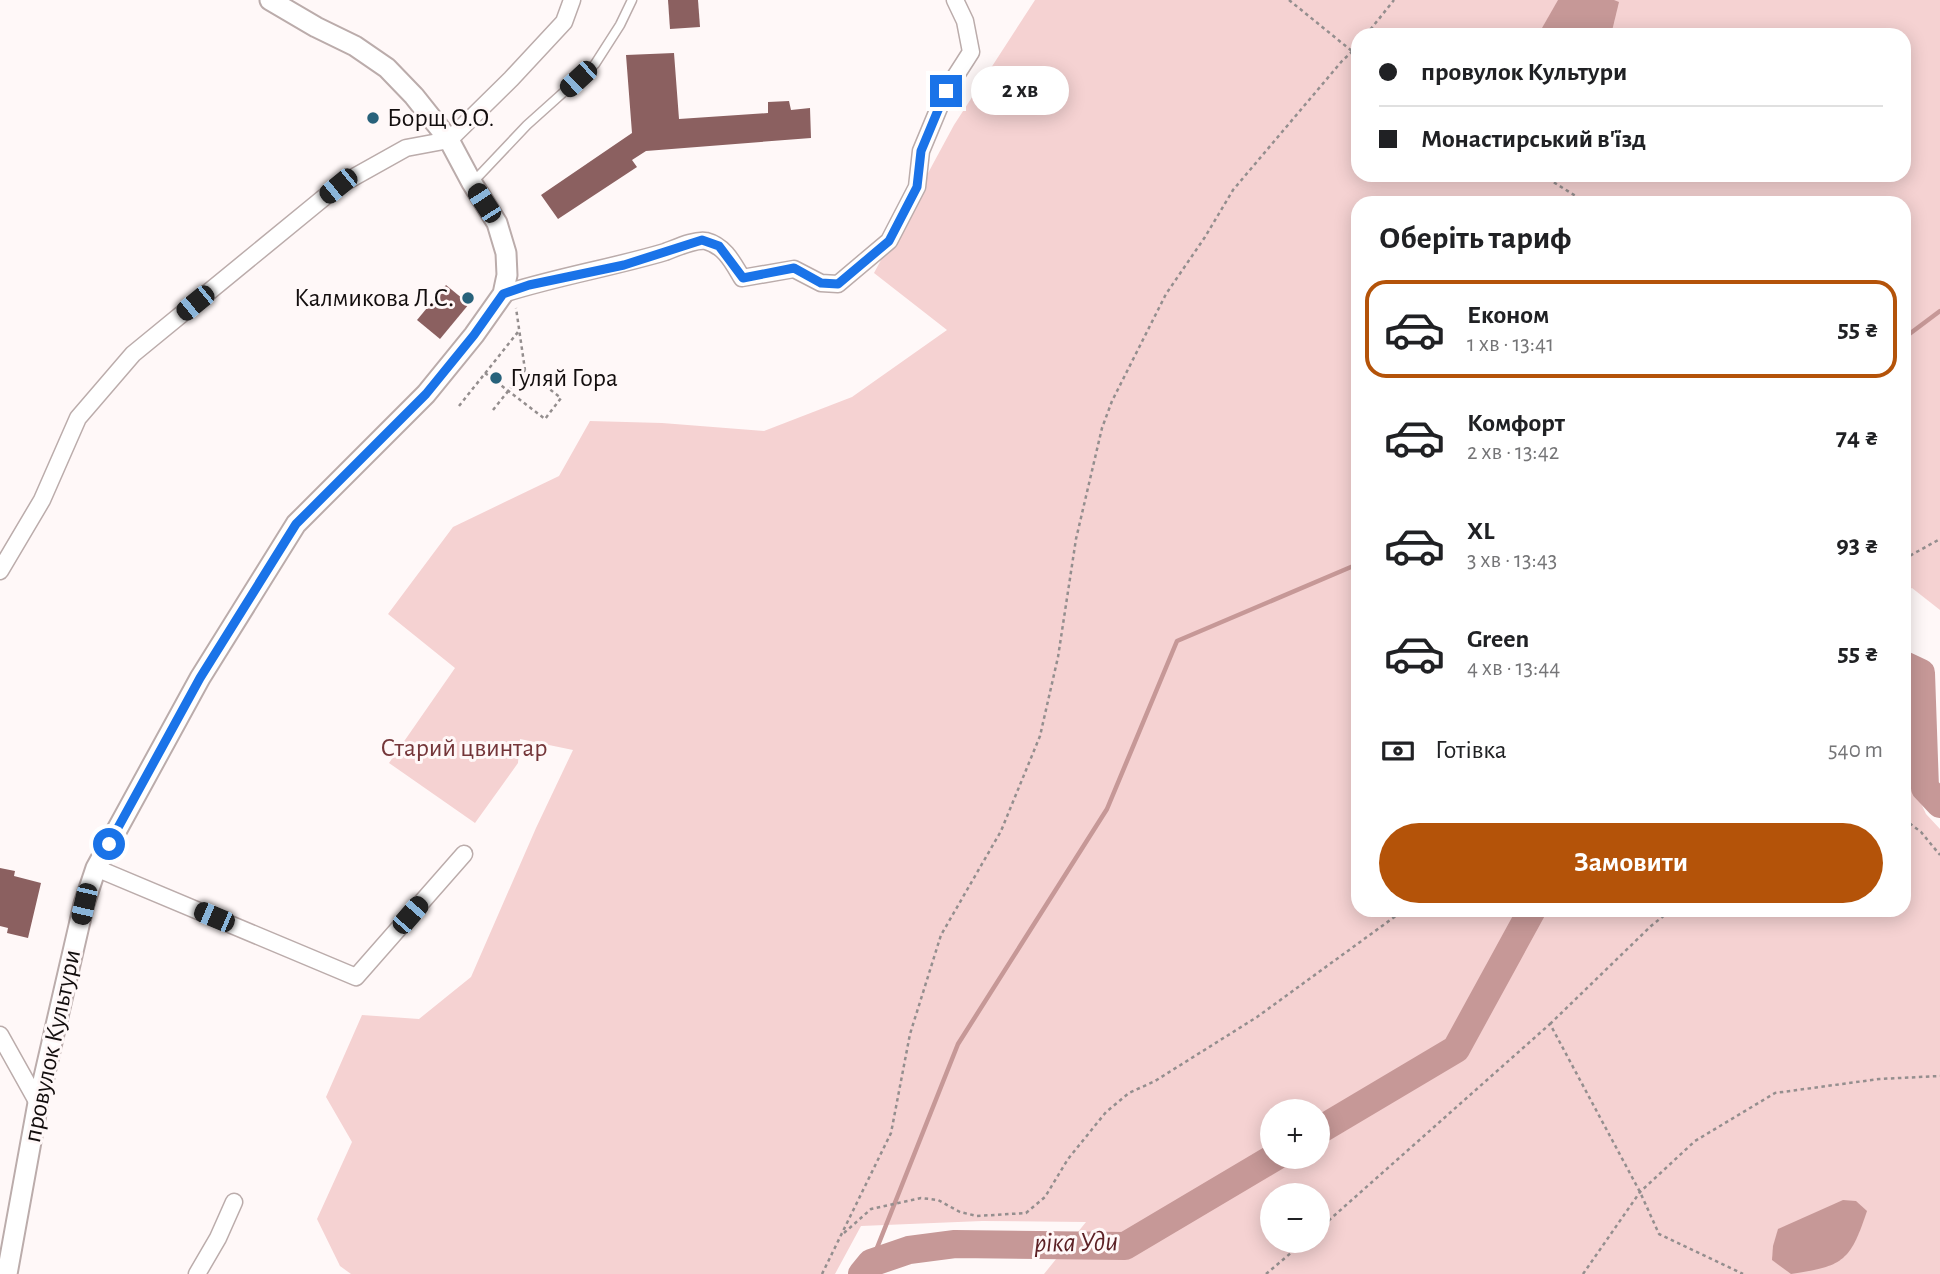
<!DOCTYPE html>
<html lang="uk">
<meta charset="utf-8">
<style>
body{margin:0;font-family:"Alegreya Sans",sans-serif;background:#f6f6f6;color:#202124;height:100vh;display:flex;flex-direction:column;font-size:26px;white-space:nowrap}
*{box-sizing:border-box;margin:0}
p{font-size:23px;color:#757577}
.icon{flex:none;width:38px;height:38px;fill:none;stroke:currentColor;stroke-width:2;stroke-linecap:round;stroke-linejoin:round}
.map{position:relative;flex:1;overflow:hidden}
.panel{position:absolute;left:1351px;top:196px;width:560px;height:721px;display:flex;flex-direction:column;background:#fff;border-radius:21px;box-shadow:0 4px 18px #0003}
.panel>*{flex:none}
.hud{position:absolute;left:1351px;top:28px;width:560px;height:154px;border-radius:21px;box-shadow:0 4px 18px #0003;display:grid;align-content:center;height:154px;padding:0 28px;background:#fff}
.tools{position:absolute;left:1260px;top:1099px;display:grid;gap:14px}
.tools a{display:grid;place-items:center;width:70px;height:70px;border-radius:50%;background:#fff;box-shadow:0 4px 18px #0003;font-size:35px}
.end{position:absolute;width:32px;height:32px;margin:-16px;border:9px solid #1a73e8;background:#fff;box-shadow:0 0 0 4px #fff}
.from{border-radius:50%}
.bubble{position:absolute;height:49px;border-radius:24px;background:#fff;box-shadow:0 4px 18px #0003;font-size:23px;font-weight:600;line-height:49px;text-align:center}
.car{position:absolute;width:21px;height:42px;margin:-21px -10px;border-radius:9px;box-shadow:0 0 5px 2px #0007;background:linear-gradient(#222 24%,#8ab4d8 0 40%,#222 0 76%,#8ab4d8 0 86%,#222 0)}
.hud b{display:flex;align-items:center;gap:24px;height:66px;font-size:26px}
.hud b+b{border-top:2px solid #e0e0e0}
.hud i{width:18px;height:18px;background:#202124}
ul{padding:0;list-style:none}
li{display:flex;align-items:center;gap:21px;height:98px;margin:0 14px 10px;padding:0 14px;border:4px solid transparent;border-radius:21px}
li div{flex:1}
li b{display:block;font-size:26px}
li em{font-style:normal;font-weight:600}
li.active{border-color:#b45309}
li>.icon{width:63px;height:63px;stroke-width:1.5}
h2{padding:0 28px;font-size:32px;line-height:84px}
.pay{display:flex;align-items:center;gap:18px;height:77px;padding:0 28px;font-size:26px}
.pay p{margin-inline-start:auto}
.button{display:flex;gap:14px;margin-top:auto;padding:14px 28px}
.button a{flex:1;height:80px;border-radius:42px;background:#b45309;color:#fff;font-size:28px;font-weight:600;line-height:80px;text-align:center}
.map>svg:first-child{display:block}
.green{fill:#f5d2d2;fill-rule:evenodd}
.water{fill:#c69897}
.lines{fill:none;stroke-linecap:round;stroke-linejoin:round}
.stream{stroke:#c69897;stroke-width:4.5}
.river{stroke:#c69897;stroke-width:28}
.building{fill:#8b6060}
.service-casing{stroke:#bbacab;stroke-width:11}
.minor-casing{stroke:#bbacab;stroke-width:19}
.tertiary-casing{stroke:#bbacab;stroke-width:23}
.path{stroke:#948e8e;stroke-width:2.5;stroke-dasharray:3.5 3.5;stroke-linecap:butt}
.service{stroke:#fff;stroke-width:8}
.minor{stroke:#fff;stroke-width:16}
.tertiary{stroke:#fff;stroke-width:19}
.route{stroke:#1a73e8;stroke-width:9}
.poi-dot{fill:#28627b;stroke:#fff8f8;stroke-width:2.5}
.labels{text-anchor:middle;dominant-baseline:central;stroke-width:6;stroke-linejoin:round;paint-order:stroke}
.poi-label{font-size:26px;fill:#130e0e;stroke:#fff8f8;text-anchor:start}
.park-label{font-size:26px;fill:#743639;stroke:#fff8f8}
.street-label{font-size:26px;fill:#130e0e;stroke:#fff8f8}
.water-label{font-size:28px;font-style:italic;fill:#5c2125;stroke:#fff8f8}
</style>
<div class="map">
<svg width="1940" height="1274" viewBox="0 0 1940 1274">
<rect width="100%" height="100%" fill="#fff8f8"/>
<path class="green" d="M1035,0H1940V610L1912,588L1904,592V203H1358V910H1904V767L1926,814L1940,829V1274H1022H1044L1086,1222L982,1221L861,1226L835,1274H351L340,1266L317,1219L352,1142L326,1097L362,1015L419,1019L471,977L536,828L573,750L520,739L518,763L475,823L389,763L455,668L388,614L453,527L559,476L590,421L662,423L764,431L852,397L947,330L874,273L954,125ZM1358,35H1904V175H1358ZM1272,1111H1318V1157H1272ZM1272,1195H1318V1241H1272Z"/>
<g class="water">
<path d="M1558,0H1614L1619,2L1611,35H1538Z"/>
<path d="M1843,1200L1856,1201L1867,1211C1850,1262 1843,1266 1791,1274L1772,1260L1773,1246L1778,1229Z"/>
</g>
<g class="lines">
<g class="stream">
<path d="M1904,338L1940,311"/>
<path d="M871,1263L958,1044L1107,809L1177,641L1358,564"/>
</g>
<g class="river">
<path d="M1904,665L1921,673L1925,788L1940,804"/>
<path d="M1318,1131L1456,1049L1532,910"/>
<path d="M862,1274L871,1263L909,1250L955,1244L1125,1246L1275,1157"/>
</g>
</g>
<g class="building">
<path d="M668,0H698L700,27L670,29Z"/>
<path d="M674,53L679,119L768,113V102L789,101L791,110L810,108L811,138L646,151L632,160L637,167L558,219L541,195L632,133L626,55Z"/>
<path d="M446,285L469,304L440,339L417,320Z"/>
<path d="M0,868L15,871L14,876L41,883L28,938L7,933L8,928L0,926Z"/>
</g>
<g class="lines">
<g class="service-casing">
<path id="service" d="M474,181L527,125L595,64L620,25L632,0"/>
</g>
<g class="minor-casing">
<g id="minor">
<path d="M503,294C556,277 611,268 665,252C676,248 695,239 706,241C725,246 733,263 742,278L794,269L821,283L838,284L889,241L917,187L921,151L946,91L971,52L965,21L955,0"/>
<path d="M0,571L42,500L78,418L133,354L338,186L406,148L449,140L511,79L564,22L572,0"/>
<path d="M96,868L356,977L464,854"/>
<path d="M0,1035L38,1103"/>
<path d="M197,1274L218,1238L234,1202"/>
</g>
</g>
<g class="tertiary-casing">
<path id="tertiary" d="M7,1274L38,1103L84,904L96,868L200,678L296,524L426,394L474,335L503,294L507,275L506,253L497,223L472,183L449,140L414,96L387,68L355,46L316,27L270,0"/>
</g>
<g class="path">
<path d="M1289,0L1358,56"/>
<path d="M1366,35L1394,0"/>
<path d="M1542,175L1587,203"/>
<path d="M485,373L545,419L561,398L525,370L516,308"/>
<path d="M459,406L518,332"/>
<path d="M493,410L525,370"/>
<path d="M1904,559L1940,539"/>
<path d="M1904,819L1921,832L1940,855"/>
<path d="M1550,1024L1651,926L1671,910"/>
<path d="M1318,1230L1550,1024L1640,1192L1659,1234L1743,1274"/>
<path d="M844,1233L871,1209L921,1198L938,1200L960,1212L977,1216L1026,1213L1045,1197L1068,1159L1106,1112L1129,1093L1155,1081L1257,1017L1404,910"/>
<path d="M822,1274L891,1133L910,1034L941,935L1001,831L1040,736L1058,657L1076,539L1102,428L1112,401L1166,294L1205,237L1233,190L1342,61L1358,46"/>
<path d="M1266,1274L1305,1241"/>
<path d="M1583,1274L1640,1192L1695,1141L1775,1093L1879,1079L1940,1076"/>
</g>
<use href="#service" class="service"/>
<use href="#minor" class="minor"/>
<use href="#tertiary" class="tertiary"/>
</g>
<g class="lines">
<path class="route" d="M109,844L200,678L296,524L426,394L474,335L503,294L529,285L624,265L702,240L719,246L743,278L794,268L821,283L838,284L889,241L917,187L921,151L946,91"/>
</g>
<g class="poi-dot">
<circle cx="373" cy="118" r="7"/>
<circle cx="468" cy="298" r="7"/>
<circle cx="496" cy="378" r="7"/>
</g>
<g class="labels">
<g class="poi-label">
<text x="387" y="118">Борщ О.О.</text>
<text x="454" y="298" text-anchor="end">Калмикова Л.С.</text>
<text x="510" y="378">Гуляй Гора</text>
</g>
<g class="park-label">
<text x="464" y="748">Старий цвинтар</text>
</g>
<g class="street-label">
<text transform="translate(52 1046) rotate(-78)">провулок Культури</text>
</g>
<g class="water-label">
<text transform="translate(1076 1243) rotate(-1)">ріка Уди</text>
</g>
</g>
</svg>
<div class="tools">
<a>+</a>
<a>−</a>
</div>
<i class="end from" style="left:109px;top:844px"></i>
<i class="end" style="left:946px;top:91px"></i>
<div class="bubble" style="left:971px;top:66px;width:98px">2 хв</div>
<i class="car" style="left:578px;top:79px;rotate:227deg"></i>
<i class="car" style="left:338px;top:186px;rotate:231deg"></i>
<i class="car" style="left:484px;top:203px;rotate:327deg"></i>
<i class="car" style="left:195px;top:303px;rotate:231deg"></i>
<i class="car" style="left:84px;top:904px;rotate:193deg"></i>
<i class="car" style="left:410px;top:915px;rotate:41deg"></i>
<i class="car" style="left:214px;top:917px;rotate:293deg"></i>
<div class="hud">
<b><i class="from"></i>провулок Культури</b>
<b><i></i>Монастирський в'їзд</b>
</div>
<section class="panel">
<h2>Оберіть тариф</h2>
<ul>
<li class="active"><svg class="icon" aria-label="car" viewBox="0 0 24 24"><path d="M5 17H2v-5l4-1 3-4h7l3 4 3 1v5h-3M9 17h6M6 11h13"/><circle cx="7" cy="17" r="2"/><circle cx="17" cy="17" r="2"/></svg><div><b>Економ</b><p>1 хв · 13:41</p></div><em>55 ₴</em></li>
<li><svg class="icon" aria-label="car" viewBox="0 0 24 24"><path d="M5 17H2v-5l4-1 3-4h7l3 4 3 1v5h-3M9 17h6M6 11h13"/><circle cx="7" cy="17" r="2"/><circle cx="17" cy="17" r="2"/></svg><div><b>Комфорт</b><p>2 хв · 13:42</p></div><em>74 ₴</em></li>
<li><svg class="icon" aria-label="car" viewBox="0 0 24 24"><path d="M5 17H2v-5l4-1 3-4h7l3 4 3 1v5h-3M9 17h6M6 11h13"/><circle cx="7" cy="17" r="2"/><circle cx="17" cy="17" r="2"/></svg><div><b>XL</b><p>3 хв · 13:43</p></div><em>93 ₴</em></li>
<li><svg class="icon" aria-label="car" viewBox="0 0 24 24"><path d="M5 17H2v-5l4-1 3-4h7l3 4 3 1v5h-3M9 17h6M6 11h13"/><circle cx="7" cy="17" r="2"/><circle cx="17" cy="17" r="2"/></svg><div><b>Green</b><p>4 хв · 13:44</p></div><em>55 ₴</em></li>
</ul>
<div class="pay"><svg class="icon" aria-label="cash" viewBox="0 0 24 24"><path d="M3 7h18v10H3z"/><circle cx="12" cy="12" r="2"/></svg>Готівка<p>540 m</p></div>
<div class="button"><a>Замовити</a></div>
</section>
</div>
